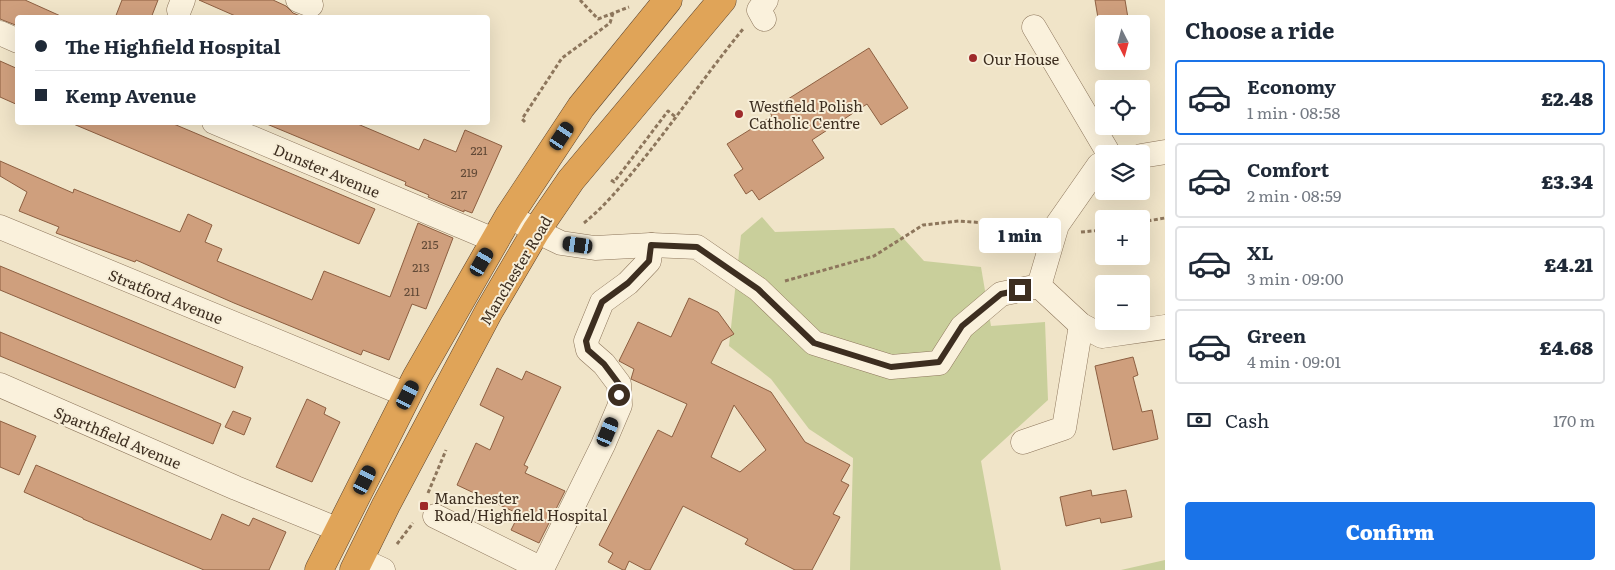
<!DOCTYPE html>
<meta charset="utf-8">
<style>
body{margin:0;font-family:Literata,serif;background:#f6f6f7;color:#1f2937;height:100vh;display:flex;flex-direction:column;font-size:19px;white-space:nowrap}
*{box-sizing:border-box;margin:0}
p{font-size:16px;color:#747a83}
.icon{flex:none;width:28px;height:28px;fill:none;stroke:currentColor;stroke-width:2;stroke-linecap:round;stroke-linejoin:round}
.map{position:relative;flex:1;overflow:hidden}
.panel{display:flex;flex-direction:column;background:#fff;width:450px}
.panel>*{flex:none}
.guide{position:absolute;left:15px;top:15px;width:475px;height:110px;border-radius:5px;box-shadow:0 5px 20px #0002;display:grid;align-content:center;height:110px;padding:0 20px;background:#fff}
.needle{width:32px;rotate:174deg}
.fabs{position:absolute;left:1095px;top:15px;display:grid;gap:10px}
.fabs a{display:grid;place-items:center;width:55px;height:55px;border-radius:5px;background:#fff;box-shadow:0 5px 20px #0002;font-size:25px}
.end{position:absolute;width:22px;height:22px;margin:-11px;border:6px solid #3d2e20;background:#fff;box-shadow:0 0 0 2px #fff}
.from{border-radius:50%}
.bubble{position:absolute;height:35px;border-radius:5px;background:#fff;box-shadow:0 5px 20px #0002;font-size:16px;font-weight:800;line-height:35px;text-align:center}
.car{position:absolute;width:15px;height:30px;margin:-15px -8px;border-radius:6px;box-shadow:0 0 4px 1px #0007;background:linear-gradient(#222 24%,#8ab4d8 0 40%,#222 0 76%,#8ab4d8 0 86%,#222 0)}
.guide b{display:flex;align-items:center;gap:18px;height:48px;font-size:19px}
.guide b+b{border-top:1px solid #e0e1e3}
.guide i{width:12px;height:12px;background:#1f2937}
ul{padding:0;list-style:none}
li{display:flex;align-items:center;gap:15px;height:75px;margin:0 10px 8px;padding:0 10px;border:2px solid #e0e1e3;border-radius:5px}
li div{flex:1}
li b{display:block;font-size:19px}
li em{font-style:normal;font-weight:800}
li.current{border-color:#1a73e8}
li>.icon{width:45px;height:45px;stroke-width:1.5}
h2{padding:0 20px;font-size:22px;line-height:60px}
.pay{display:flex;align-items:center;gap:12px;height:55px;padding:0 20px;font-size:19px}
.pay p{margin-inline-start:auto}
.action{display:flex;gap:10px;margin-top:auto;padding:10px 20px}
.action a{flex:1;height:58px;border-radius:5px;background:#1a73e8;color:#fff;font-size:20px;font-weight:800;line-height:58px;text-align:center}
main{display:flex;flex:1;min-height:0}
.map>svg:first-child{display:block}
.green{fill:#c9cf9b}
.building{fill:#cf9f7d;stroke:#8d5f41;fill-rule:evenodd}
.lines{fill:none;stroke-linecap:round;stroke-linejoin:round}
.minor-casing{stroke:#8d765c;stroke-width:25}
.highway-casing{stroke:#5b4430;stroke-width:29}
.path{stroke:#8d765c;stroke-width:3;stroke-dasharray:4 2.5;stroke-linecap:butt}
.minor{stroke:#faf1dc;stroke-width:24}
.highway{stroke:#e0a458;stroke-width:28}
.route{stroke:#3d2e20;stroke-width:6}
.poi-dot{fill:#9e2a2b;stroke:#f7eed8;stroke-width:2}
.labels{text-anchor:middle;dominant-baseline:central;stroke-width:4;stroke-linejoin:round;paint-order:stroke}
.number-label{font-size:12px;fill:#624a37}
.poi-label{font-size:15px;fill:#3d2e20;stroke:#f7eed8;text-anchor:start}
.street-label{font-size:15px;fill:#3d2e20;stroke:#f7eed8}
</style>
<main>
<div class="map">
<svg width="1165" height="570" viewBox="0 0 1165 570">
<rect width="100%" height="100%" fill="#f0e4c8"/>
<g class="green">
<path d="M762,217L775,232L894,228L924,261L981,267L991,326L1045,322L1048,400L981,461L1001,570H850L853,458L809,429L771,379L729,346L741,235Z"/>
<path d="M1165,560V570H1121Z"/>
</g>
<g class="building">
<path d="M0,0H25L65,18H18V26L0,19Z"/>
<path d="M122,0H158L151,18H115Z"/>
<path d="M199,0H273L286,6L293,13L305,18H240Z"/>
<path d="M1095,0H1125L1129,24H1099Z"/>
<path d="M869,48L908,108L881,125L867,104L812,140L824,158L759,200L752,190L746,194L734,175L743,169L727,144L772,116L769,111Z"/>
<path d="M0,61L18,69V105L0,97Z"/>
<path d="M169,122L375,209L359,244L71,123Z"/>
<path d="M262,122H353L419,150L424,139L456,152L465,130L502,146L472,213L464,210V212L428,197L429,195L405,185L406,182Z"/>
<path d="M0,161L73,193L74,189L180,232L188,214L212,225L205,242L222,249L217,261L312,300L324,271L390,297L418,223L453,238L426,309L412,304L389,360L363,350L361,355L234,303L136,260L135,262L56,233L59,227L19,211L27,192L0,176Z"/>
<path d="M0,266L243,367L235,388L0,290Z"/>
<path d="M689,298L718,312L734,334L722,341L711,363L771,392L805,442L850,465L841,481L849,485L833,514L840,517L812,570H795L745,544L748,539L683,506L650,570H646L629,561L625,570H623L608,562L613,553L599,545L658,430L672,437L687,404L631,379L634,369L619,361L638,322L671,337ZM734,405L766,450L740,472L711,457Z"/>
<path d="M0,332L221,424L213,444L0,356Z"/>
<path d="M1133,357L1138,375L1133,377L1142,412L1152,410L1158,439L1113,450L1095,366Z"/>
<path d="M497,368L522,380L526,371L561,387L524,465L528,467L525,473L565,491L539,543L511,530L519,514L457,485L476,443L490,450L504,417L480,405Z"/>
<path d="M307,399L326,408L324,414L340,422L312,482L276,467Z"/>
<path d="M233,411L251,418L244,435L225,427Z"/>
<path d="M0,421L36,436L19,475L0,467Z"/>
<path d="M36,465L211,540L222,514L249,526L253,518L286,532L269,570H204L83,519V518L24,492Z"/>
<path d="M1091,490L1092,496L1126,490L1132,517L1101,523L1100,518L1066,526L1060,497Z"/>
</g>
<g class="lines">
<g class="minor-casing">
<g id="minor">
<path d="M298,0L311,5"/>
<path d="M179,10L183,0"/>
<path d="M764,19L759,10L766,0"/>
<path d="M1034,27L1109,154"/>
<path d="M0,33L18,41"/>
<path d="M214,122L494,240"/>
<path d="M1141,156L1165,152"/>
<path d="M509,216L536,231L561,243L595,248L651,245L697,247L758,289L814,343L891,367L939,363L962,327L1001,294L1039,286L1081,325L1102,336L1165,327"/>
<path d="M0,227L407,395"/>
<path d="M1039,286L1057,225L1099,165L1104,163"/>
<path d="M0,385L236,488L339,530"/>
<path d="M1023,442L1064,428L1081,325"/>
<path d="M435,516L542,569L603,445L620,405L619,384L604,364L588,350L586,341L602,302L628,283L649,261L651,245"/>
<path d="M359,559L383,570"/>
</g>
</g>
<g class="highway-casing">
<g id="highway">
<path d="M319,570L416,378L509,216L581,107L668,0"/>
<path d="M354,570L386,505L489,311L536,231L571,180L722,0"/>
</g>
</g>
<g class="path">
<path d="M580,0L598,19L629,7"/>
<path d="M525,122L522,119L562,58L610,23L613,13"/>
<path d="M611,180L614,182L668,111L677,118"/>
<path d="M1141,222L1165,218"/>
<path d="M584,223C606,205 623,184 641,162C676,119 707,73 743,29"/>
<path d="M1081,232L1104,230"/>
<path d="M785,281L874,256L923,225L959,221L1026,226L1033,229"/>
<path d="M428,493L446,450"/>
<path d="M397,544L413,523"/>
</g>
<use href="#minor" class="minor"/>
<use href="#highway" class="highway"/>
</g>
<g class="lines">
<path class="route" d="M619,395V384L604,364L588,350L586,341L602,302L628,283L649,261L651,245L697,247L758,289L814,343L891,367L939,362L962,326L1001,294L1020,290"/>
</g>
<g class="poi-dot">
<circle cx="973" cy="58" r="5"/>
<circle cx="739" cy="114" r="5"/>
<rect x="419" y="501" width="10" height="10" rx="2.5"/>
</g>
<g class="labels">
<g class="number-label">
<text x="479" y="150">221</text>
<text x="469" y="172">219</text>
<text x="459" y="194">217</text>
<text x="430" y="244">215</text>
<text x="421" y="267">213</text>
<text x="412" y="291">211</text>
</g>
<g class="poi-label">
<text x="983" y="58">Our House</text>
<text x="749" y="105">Westfield Polish<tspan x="749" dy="17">Catholic Centre</tspan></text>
<text x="434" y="497">Manchester<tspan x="434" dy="17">Road/Highfield Hospital</tspan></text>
</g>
<g class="street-label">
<text transform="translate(327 170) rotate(23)">Dunster Avenue</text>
<text transform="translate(515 270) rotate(-59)">Manchester Road</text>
<text transform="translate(166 296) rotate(22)">Stratford Avenue</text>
<text transform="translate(118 437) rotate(23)">Sparthfield Avenue</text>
</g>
</g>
</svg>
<div class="fabs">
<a><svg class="needle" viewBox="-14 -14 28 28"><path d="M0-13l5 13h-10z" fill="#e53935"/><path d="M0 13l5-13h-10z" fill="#747a83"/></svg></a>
<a><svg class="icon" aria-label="locate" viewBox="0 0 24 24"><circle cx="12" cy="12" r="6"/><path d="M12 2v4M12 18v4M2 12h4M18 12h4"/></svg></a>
<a><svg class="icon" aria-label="layers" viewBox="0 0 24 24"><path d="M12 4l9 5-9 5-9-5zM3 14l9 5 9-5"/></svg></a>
<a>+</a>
<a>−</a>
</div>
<i class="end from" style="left:619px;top:395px"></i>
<i class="end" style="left:1020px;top:290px"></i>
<div class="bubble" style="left:979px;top:218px;width:82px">1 min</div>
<i class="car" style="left:562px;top:136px;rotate:34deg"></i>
<i class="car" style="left:578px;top:245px;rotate:278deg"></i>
<i class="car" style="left:482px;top:262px;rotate:30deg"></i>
<i class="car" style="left:408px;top:395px;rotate:27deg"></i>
<i class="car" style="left:608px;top:432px;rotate:23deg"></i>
<i class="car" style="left:365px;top:480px;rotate:27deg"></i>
<div class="guide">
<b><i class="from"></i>The Highfield Hospital</b>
<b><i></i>Kemp Avenue</b>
</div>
</div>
<section class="panel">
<h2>Choose a ride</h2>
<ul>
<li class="current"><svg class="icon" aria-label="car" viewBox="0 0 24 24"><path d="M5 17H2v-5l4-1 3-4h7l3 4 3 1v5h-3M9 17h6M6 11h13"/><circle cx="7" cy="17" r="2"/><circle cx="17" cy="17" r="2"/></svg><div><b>Economy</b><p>1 min · 08:58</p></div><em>£2.48</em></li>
<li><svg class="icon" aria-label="car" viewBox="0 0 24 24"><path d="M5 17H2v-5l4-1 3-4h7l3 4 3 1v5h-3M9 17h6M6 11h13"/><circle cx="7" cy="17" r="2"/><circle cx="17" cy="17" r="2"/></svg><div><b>Comfort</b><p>2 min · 08:59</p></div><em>£3.34</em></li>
<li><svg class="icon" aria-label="car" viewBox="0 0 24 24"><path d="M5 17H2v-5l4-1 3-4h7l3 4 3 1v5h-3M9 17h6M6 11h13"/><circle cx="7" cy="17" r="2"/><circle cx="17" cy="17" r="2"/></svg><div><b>XL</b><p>3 min · 09:00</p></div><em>£4.21</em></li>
<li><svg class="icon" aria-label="car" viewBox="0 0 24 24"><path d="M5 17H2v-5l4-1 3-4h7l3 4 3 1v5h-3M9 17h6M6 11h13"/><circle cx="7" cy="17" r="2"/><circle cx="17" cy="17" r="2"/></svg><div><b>Green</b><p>4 min · 09:01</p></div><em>£4.68</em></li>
</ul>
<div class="pay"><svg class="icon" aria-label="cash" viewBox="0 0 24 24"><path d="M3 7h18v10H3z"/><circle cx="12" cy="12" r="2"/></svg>Cash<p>170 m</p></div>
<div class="action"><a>Confirm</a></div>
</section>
</main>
